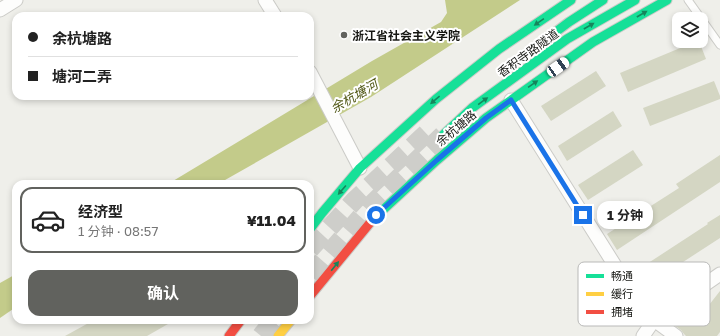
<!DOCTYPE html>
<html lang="zh">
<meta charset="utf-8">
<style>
body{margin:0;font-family:"Golos Text","Noto Sans SC",sans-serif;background:#f2f2f2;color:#222;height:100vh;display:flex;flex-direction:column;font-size:15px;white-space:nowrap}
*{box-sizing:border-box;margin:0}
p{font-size:13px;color:#767676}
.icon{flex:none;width:22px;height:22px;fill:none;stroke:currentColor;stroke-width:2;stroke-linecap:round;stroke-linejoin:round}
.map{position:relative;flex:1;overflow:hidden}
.panel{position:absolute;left:12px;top:180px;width:302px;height:144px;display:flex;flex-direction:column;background:#fff;border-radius:12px;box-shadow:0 2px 6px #0003}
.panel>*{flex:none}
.guide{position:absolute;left:12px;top:12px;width:302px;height:88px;border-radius:12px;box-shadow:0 2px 6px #0003;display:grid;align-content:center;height:88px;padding:0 16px;background:#fff}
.tools{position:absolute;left:672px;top:12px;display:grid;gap:8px}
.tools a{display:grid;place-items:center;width:36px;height:36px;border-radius:8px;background:#fff;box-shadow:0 2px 6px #0003;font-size:20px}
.end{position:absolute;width:18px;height:18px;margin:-9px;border:5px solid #1a73e8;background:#fff;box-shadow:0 0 0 2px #fff}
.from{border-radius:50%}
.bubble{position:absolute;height:28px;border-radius:12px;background:#fff;box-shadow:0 2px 6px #0003;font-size:13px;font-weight:700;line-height:28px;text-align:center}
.car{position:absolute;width:12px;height:24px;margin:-12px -6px;border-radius:5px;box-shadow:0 0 3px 1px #0007;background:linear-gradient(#fff 24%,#345 0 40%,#fff 0 76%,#345 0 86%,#fff 0)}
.guide b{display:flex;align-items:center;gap:14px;height:38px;font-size:15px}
.guide b+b{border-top:1px solid #e0e0e0}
.guide i{width:10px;height:10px;background:#222}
ul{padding:7px 0 0;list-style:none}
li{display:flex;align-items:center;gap:12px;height:66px;margin:0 8px 6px;padding:0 8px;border:2px solid transparent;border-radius:12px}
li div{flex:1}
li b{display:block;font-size:15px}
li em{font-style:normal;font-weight:700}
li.current{border-color:#61625e}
li>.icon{width:36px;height:36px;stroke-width:1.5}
.primary-button{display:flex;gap:8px;margin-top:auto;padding:8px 16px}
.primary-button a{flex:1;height:46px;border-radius:12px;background:#61625e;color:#fff;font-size:16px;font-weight:700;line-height:46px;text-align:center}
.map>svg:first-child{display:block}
.water{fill:#c3cb8a}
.building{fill:#d4d6c3}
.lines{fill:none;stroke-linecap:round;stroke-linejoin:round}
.secondary-tunnel{stroke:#cececa;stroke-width:19;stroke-dasharray:19 10;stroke-linecap:butt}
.lane-casing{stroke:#cbcbc7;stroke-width:9}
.street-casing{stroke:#cbcbc7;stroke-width:15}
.fast-casing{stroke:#cbcbc7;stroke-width:11}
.slow-casing{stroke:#cbcbc7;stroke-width:11}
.jam-casing{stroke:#cbcbc7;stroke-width:11}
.lane{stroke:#fdfdfc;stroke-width:7}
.street{stroke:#fdfdfc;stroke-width:13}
.fast{stroke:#16e098;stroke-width:9}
.slow{stroke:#ffcf43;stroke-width:9}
.jam{stroke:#f24e42;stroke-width:9}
.oneway{fill:#16855c}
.route{stroke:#1a73e8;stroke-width:5}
.poi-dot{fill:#61625e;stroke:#fff;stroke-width:1.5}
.labels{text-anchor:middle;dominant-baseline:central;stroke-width:4;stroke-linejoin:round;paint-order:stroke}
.poi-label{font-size:12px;font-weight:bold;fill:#151612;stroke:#fff;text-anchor:start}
.street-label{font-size:12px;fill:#151612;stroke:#fff}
.water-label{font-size:13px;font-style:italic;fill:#525917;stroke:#fff}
.key{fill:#fff;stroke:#b9b9b8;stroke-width:1}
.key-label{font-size:11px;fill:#151612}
</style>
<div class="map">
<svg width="720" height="336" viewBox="0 0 720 336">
<rect width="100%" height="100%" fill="#efefea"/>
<g class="water">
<path d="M445,0H520L371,97L218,184H168L372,61L441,22L447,13Z"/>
<path d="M16,274V307L0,318V283Z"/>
</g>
<g class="building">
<path d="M697,41H699L706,59L628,92L620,73Z"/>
<path d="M596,71L606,86L551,121L541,106Z"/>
<path d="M714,81L720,96V99L650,126L643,108Z"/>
<path d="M613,111L622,126L567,161L558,146Z"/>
<path d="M633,150L643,165L588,200L578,185Z"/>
<path d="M720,155V182L617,250L607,234L679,188L676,184Z"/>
<path d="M720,215V238L643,288L633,273L708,224L707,223Z"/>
<path d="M720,291V332L717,336H686L684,334L681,330L671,323L679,312L690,305L702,314Z"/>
<path d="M94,320H175L147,336H65Z"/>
</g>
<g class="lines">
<g class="secondary-tunnel">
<path d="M310,249L355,200L432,128"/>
<path d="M310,275L373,203L443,135"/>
<path d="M261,336L274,320"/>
</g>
<g class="lane-casing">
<path id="lane" d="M688,0L720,45"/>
</g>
<g class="street-casing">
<g id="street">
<path d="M265,0L275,16"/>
<path d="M0,10L16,0"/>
<path d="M310,72L360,168"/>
<path d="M511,100L624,280L654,320L676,336"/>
<path d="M643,336L654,320L720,274"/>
</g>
</g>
<g class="fast-casing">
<g id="fast">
<path d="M545,40L569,22L603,0"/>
<path d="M443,135L472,108L567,39L635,0"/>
<path d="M374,218L437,160L486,118L593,42L667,0"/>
<path d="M310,229L322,213L360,168L436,99L499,49L571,0"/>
</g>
</g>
<g class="slow-casing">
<path id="slow" d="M278,336L291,320"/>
</g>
<g class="jam-casing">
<g id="jam">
<path d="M310,296L374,218"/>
<path d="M229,336L241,320"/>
</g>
</g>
<use href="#lane" class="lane"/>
<use href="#street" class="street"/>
<use href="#fast" class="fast"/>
<use href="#slow" class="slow"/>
<use href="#jam" class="jam"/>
</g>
<defs><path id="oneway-solid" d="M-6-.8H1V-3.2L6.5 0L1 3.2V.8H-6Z"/></defs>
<g class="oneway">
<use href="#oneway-solid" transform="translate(642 14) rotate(-30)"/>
<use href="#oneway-solid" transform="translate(539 22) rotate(145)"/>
<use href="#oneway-solid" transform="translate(589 26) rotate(-30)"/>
<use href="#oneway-solid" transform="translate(533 84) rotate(-35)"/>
<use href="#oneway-solid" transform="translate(435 100) rotate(140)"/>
<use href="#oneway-solid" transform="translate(483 101) rotate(-36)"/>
<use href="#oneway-solid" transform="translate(342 190) rotate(131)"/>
<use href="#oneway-solid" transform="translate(335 266) rotate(-51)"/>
</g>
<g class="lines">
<path class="route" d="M376,215L437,160L486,118L511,100L583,215"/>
</g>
<circle class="poi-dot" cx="344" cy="35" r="4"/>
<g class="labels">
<g class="poi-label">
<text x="352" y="35">浙江省社会主义学院</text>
</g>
<g class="street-label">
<text transform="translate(528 53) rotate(-36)">香积寺路隧道</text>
<text transform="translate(456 128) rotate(-40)">余杭塘路</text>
</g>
<g class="water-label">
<text transform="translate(354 96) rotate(-30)">余杭塘河</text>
</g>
</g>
<rect x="578" y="262" width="132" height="64" rx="6" class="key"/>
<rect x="586" y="274" width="18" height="4" fill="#16e098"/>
<rect x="586" y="292" width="18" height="4" fill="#ffcf43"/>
<rect x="586" y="310" width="18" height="4" fill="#f24e42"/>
<g class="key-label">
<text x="611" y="280">畅通</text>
<text x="611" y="298">缓行</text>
<text x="611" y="316">拥堵</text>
</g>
</svg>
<div class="tools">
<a><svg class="icon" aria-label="layers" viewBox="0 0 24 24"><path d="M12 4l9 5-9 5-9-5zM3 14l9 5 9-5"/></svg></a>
</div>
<i class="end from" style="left:376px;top:215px"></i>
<i class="end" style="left:583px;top:215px"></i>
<div class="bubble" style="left:597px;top:201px;width:56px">1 分钟</div>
<i class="car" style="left:558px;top:67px;rotate:55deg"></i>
<div class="guide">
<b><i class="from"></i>余杭塘路</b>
<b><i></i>塘河二弄</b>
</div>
<section class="panel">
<ul>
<li class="current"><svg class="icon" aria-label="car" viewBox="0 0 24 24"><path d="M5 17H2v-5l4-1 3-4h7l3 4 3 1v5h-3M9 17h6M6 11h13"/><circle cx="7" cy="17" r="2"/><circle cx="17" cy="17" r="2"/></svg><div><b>经济型</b><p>1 分钟 · 08:57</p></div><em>¥11.04</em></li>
</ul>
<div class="primary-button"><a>确认</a></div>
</section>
</div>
